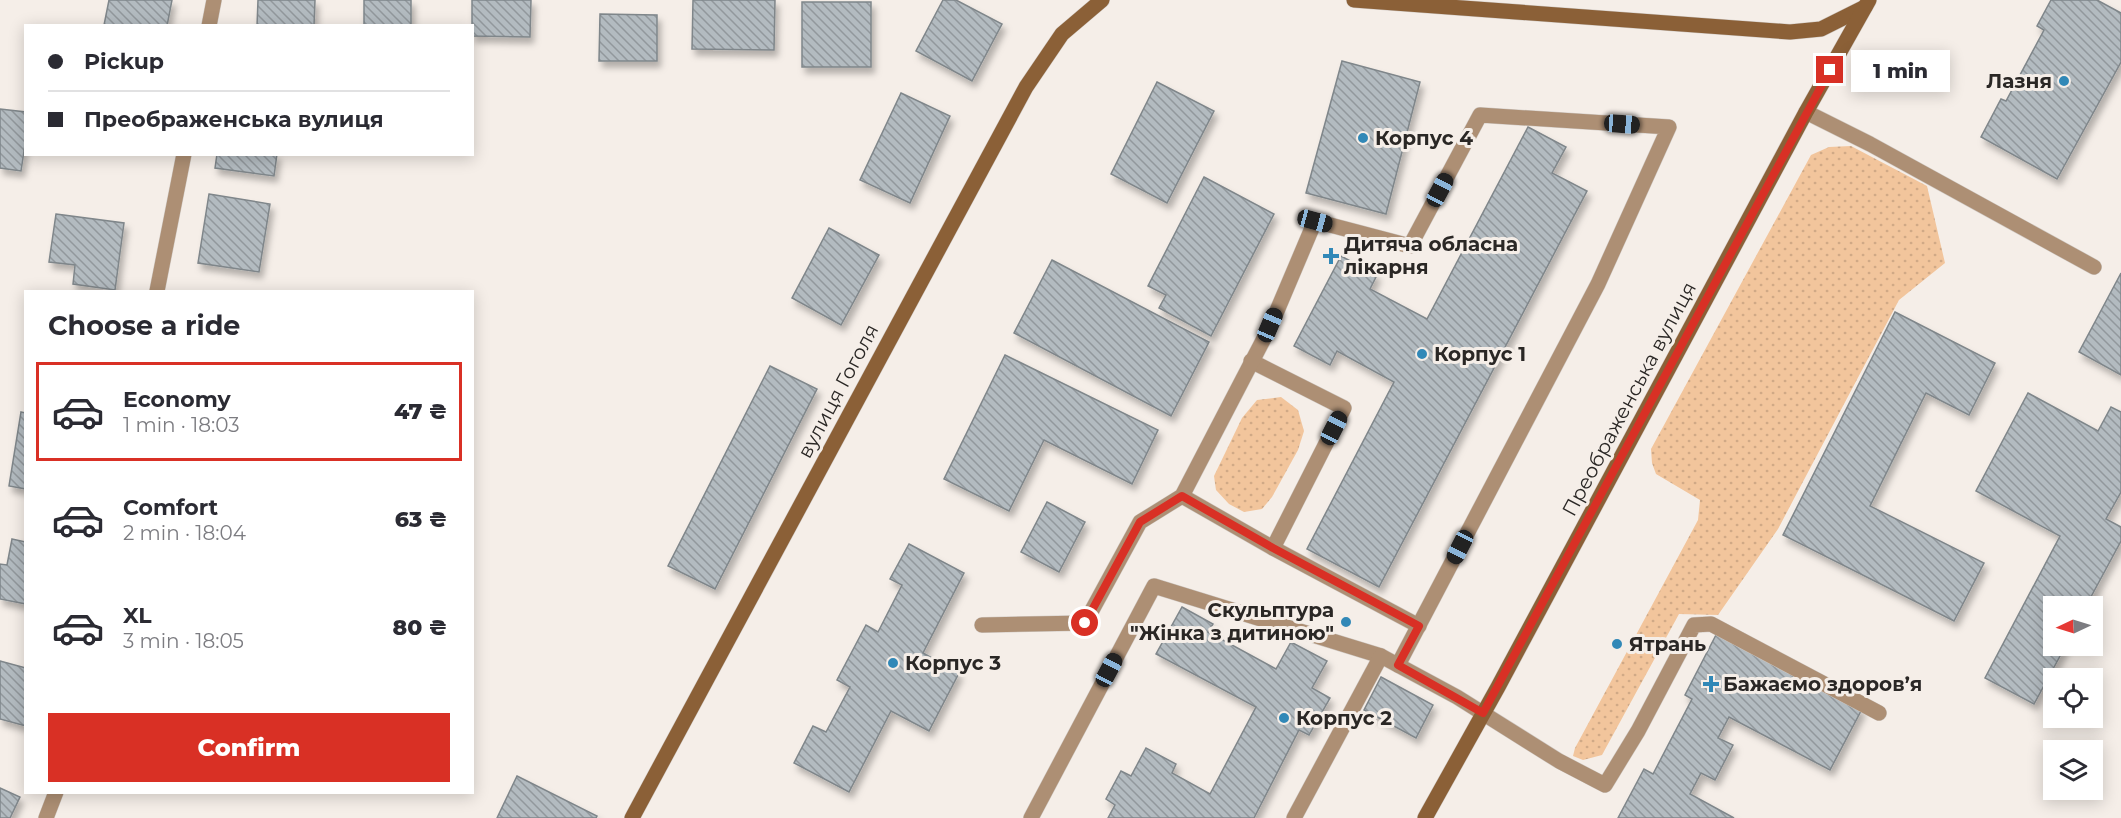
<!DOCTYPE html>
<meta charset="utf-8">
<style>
body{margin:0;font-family:Montserrat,sans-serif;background:#f2f2f3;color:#2b2b33;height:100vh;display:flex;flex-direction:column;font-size:22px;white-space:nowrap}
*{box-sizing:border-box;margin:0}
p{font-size:20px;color:#7c7c81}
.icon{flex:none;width:33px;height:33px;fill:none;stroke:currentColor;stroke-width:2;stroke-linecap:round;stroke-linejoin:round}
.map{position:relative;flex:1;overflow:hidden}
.sheet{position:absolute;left:24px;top:290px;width:450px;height:504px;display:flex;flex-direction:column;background:#fff;border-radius:0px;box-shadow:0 3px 15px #0003}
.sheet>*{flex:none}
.top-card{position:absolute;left:24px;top:24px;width:450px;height:132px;border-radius:0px;box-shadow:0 3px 15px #0003;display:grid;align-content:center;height:132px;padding:0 24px;background:#fff}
.needle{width:39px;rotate:266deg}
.tools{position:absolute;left:2043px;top:596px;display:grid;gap:12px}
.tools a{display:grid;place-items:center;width:60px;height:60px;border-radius:0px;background:#fff;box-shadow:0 3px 15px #0003;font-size:30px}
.end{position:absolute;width:27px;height:27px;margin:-14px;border:8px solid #d93025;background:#fff;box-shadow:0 0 0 3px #fff}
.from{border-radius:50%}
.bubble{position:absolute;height:42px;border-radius:0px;background:#fff;box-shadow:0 3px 15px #0003;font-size:20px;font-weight:800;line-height:42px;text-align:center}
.car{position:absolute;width:18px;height:36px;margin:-18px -9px;border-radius:8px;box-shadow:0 0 4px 2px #0007;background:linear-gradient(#222 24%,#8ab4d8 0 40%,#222 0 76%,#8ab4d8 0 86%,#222 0)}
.top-card b{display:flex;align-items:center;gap:21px;height:57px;font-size:22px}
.top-card b+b{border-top:2px solid #e1e1e2}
.top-card i{width:15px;height:15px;background:#2b2b33}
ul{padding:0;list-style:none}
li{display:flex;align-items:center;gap:18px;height:99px;margin:0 12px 9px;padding:0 12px;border:3px solid transparent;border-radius:0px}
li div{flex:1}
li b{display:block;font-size:22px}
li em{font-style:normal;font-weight:800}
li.current{border-color:#d93025}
li>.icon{width:54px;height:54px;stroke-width:1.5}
h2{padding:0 24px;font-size:27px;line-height:72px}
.primary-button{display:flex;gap:12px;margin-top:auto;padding:12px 24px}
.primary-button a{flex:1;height:69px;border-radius:0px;background:#d93025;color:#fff;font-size:24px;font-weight:800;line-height:69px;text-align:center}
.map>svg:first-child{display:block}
.grass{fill:url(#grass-dots)}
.building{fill:url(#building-back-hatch);stroke:#7f868a;stroke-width:1.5;filter:url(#shadow)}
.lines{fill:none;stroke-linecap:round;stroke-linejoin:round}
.service-casing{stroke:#d0cac5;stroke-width:16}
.minor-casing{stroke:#d0cac5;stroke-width:16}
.secondary-casing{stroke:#d0cac5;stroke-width:16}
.service{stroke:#ad8f74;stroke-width:15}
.minor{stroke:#ad8f74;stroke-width:15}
.secondary{stroke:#8b6037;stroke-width:15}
.route{stroke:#d93025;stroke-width:8}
.poi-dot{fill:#3188b7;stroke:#f5eee8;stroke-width:2}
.labels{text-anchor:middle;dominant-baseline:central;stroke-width:6;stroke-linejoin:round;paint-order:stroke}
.poi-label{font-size:20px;font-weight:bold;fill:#2a2725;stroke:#f5eee8;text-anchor:start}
.street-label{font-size:20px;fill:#2a2725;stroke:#f5eee8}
</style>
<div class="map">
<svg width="2121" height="818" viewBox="0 0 2121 818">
<defs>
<pattern id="grass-dots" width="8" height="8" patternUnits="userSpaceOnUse" patternTransform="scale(1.5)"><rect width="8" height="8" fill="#f2c59c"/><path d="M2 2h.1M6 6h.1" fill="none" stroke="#d0a986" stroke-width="1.8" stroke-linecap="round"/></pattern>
<pattern id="building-back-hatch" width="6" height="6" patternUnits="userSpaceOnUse" patternTransform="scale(1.5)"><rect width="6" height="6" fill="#b3bbc0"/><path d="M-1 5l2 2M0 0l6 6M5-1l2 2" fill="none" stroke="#92989c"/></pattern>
<filter id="shadow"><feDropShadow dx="3.5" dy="6" stdDeviation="3" flood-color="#0004"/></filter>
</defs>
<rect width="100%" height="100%" fill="#f5eee8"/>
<g class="grass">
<path d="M1851,146L1927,186L1945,263L1899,300L1778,529L1718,615L1679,614L1602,755L1583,760L1573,756L1575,748L1698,520L1700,500L1656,474L1652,463L1651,449L1811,155L1829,147Z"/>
<path d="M1281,397L1298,410L1304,431L1298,450L1272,497L1262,509L1244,512L1229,504L1216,490L1214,476L1242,418L1257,400Z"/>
</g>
<g class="building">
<path d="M109,0H172L167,26L104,25Z"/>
<path d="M258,0H315L314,26H257Z"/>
<rect x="364" y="0" width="47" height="26"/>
<path d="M472,0H531L530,37L472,36Z"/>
<path d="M693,0H775L774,50L692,49Z"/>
<path d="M943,0H956L1002,24L972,81L916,51Z"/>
<path d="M2051,0H2097L2121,13V62L2057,179L1981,137L2001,99L2006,101L2044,30L2037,26Z"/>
<rect x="802" y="2" width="69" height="65"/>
<path d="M600,14L657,15V61H599Z"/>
<path d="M1342,61L1420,82L1386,214L1306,193Z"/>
<path d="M1157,82L1214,111L1167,203L1111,174Z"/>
<path d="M901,93L950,116L910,203L860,180Z"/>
<path d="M0,109L26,112V138L21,171L0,168Z"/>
<path d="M1528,127L1566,147L1552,173L1587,191L1379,587L1307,549L1394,382L1337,351L1330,365L1294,346L1341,256L1377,275L1370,289L1427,319Z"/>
<path d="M217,154H277L274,176L215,168Z"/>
<path d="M1204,177L1274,214L1211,336L1159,308L1166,295L1148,286Z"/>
<path d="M209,194L270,204L259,272L198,263Z"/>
<path d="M56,214L124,223L115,290L73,284L75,265L49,262Z"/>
<path d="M829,228L879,255L841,325L792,298Z"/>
<path d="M1052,260L1209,342L1171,416L1014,333Z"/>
<path d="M2121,273V375L2079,352Z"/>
<path d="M1895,312L1995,363L1969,415L1926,393L1870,506L1984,563L1954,621L1783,535Z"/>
<path d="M1005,355L1158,430L1132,484L1044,440L1009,511L944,479Z"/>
<path d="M770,366L817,389L715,589L668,566Z"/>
<path d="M2028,393L2098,431L2111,407L2121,412V492L2106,519L2121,527V541L2086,606H2054V645H2066L2034,704L1985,678L2060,536L1976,491Z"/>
<path d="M21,412L26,413V489L9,486Z"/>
<path d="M1047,502L1085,522L1059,572L1021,552Z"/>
<path d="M12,539L26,542V604L0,599V564L7,565Z"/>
<path d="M909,544L964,573L923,653L959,673L929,731L891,711L849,792L794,763L813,726L826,732L850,687L837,680L866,625L878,632L902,585L890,579Z"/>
<path d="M1182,607L1213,624L1208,632L1276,669L1291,642L1327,661L1312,688L1330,698L1309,735L1299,730L1254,818H1108L1115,805L1106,799L1121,771L1131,776L1146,748L1176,764L1172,773L1210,794L1256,707L1156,654Z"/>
<path d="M1717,633L1862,709L1830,770L1729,717L1718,738L1733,745L1715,780L1701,773L1690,794L1734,818H1618L1644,769L1653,774L1692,699L1685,695Z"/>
<path d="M0,661L26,668V726L0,719Z"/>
<path d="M1381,677L1433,705L1416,738L1364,710Z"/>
<path d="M517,776L597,816L596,818H497Z"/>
<path d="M0,788L20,797L10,818H0Z"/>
</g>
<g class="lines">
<g class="service-casing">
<g id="service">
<path d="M1806,112L1870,144L2094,267"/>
<path d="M1251,361L1344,408L1273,548"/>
<path d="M1182,496L1273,548L1419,626"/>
<path d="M982,625L1085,623L1140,522L1182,496L1271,325L1315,221L1410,246L1480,115L1669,127L1598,284L1398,665"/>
<path d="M1031,818L1154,586L1381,656L1457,697L1559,761L1605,785L1638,731L1694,625L1711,624L1879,713"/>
<path d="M1294,818L1381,656"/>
</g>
</g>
<g class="minor-casing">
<g id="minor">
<path d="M209,26L214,0"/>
<path d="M157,291L184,154"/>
<path d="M46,818L56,792"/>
</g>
</g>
<g class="secondary-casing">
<g id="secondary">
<path d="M1354,0L1790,32L1821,29L1865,7"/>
<path d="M632,818L1026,87L1062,34L1102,0"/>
<path d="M1425,818L1498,687L1806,112L1869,0"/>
</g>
</g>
<use href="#service" class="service"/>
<use href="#minor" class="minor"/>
<use href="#secondary" class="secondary"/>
</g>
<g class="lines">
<path class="route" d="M1085,623L1140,522L1182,496L1273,548L1419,626L1398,665L1483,713L1830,70"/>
</g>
<g class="poi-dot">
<circle cx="2064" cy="81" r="6"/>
<circle cx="1363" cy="138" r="6"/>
<path d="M1328 247h6v6h6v6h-6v6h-6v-6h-6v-6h6z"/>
<circle cx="1422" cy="354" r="6"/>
<circle cx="1346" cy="622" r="6"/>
<circle cx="1617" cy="644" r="6"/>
<circle cx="893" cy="663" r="6"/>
<path d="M1708 675h6v6h6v6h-6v6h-6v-6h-6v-6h6z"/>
<circle cx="1284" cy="718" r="6"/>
</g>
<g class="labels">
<g class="poi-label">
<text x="2052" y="81" text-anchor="end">Лазня</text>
<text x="1375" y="138">Корпус 4</text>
<text x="1344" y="244">Дитяча обласна<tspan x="1344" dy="23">лікарня</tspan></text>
<text x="1434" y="354">Корпус 1</text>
<text x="1334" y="610" text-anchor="end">Скульптура<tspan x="1334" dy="23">"Жінка з дитиною"</tspan></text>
<text x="1629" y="644">Ятрань</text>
<text x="905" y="663">Корпус 3</text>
<text x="1723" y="684">Бажаємо здоровʼя</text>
<text x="1296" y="718">Корпус 2</text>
</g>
<g class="street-label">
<text transform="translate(838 391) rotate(-62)">вулиця Гоголя</text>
<text transform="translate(1629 399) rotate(-62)">Преображенська вулиця</text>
</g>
</g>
</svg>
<div class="tools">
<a><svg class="needle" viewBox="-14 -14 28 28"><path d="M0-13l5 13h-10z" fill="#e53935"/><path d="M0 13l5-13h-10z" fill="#7c7c81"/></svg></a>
<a><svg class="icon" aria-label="locate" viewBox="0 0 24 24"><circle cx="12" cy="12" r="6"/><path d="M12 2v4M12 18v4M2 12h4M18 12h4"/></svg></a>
<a><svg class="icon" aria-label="layers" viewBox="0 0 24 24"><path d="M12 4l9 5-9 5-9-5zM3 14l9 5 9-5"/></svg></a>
</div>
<i class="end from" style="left:1085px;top:623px"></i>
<i class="end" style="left:1830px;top:70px"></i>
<div class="bubble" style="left:1851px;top:50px;width:99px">1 min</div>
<i class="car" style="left:1622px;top:124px;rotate:94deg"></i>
<i class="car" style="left:1440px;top:190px;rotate:28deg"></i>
<i class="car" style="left:1315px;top:221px;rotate:105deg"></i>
<i class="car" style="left:1270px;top:325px;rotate:23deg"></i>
<i class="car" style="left:1334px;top:428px;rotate:27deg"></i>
<i class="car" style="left:1460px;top:547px;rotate:207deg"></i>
<i class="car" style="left:1109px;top:670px;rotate:28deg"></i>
<div class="top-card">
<b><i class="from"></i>Pickup</b>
<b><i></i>Преображенська вулиця</b>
</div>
<section class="sheet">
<h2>Choose a ride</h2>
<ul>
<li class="current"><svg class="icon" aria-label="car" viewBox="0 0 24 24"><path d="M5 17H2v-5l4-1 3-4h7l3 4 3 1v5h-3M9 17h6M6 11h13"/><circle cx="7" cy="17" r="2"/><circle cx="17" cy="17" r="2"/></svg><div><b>Economy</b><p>1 min · 18:03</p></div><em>47 ₴</em></li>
<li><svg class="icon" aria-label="car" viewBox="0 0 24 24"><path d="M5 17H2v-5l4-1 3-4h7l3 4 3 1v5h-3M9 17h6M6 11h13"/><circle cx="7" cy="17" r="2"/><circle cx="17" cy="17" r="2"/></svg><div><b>Comfort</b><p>2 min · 18:04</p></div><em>63 ₴</em></li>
<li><svg class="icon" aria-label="car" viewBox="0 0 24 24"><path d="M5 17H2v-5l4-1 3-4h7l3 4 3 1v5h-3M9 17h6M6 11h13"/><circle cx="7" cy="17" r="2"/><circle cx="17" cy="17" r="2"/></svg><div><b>XL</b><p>3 min · 18:05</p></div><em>80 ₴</em></li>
</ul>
<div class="primary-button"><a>Confirm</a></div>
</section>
</div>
